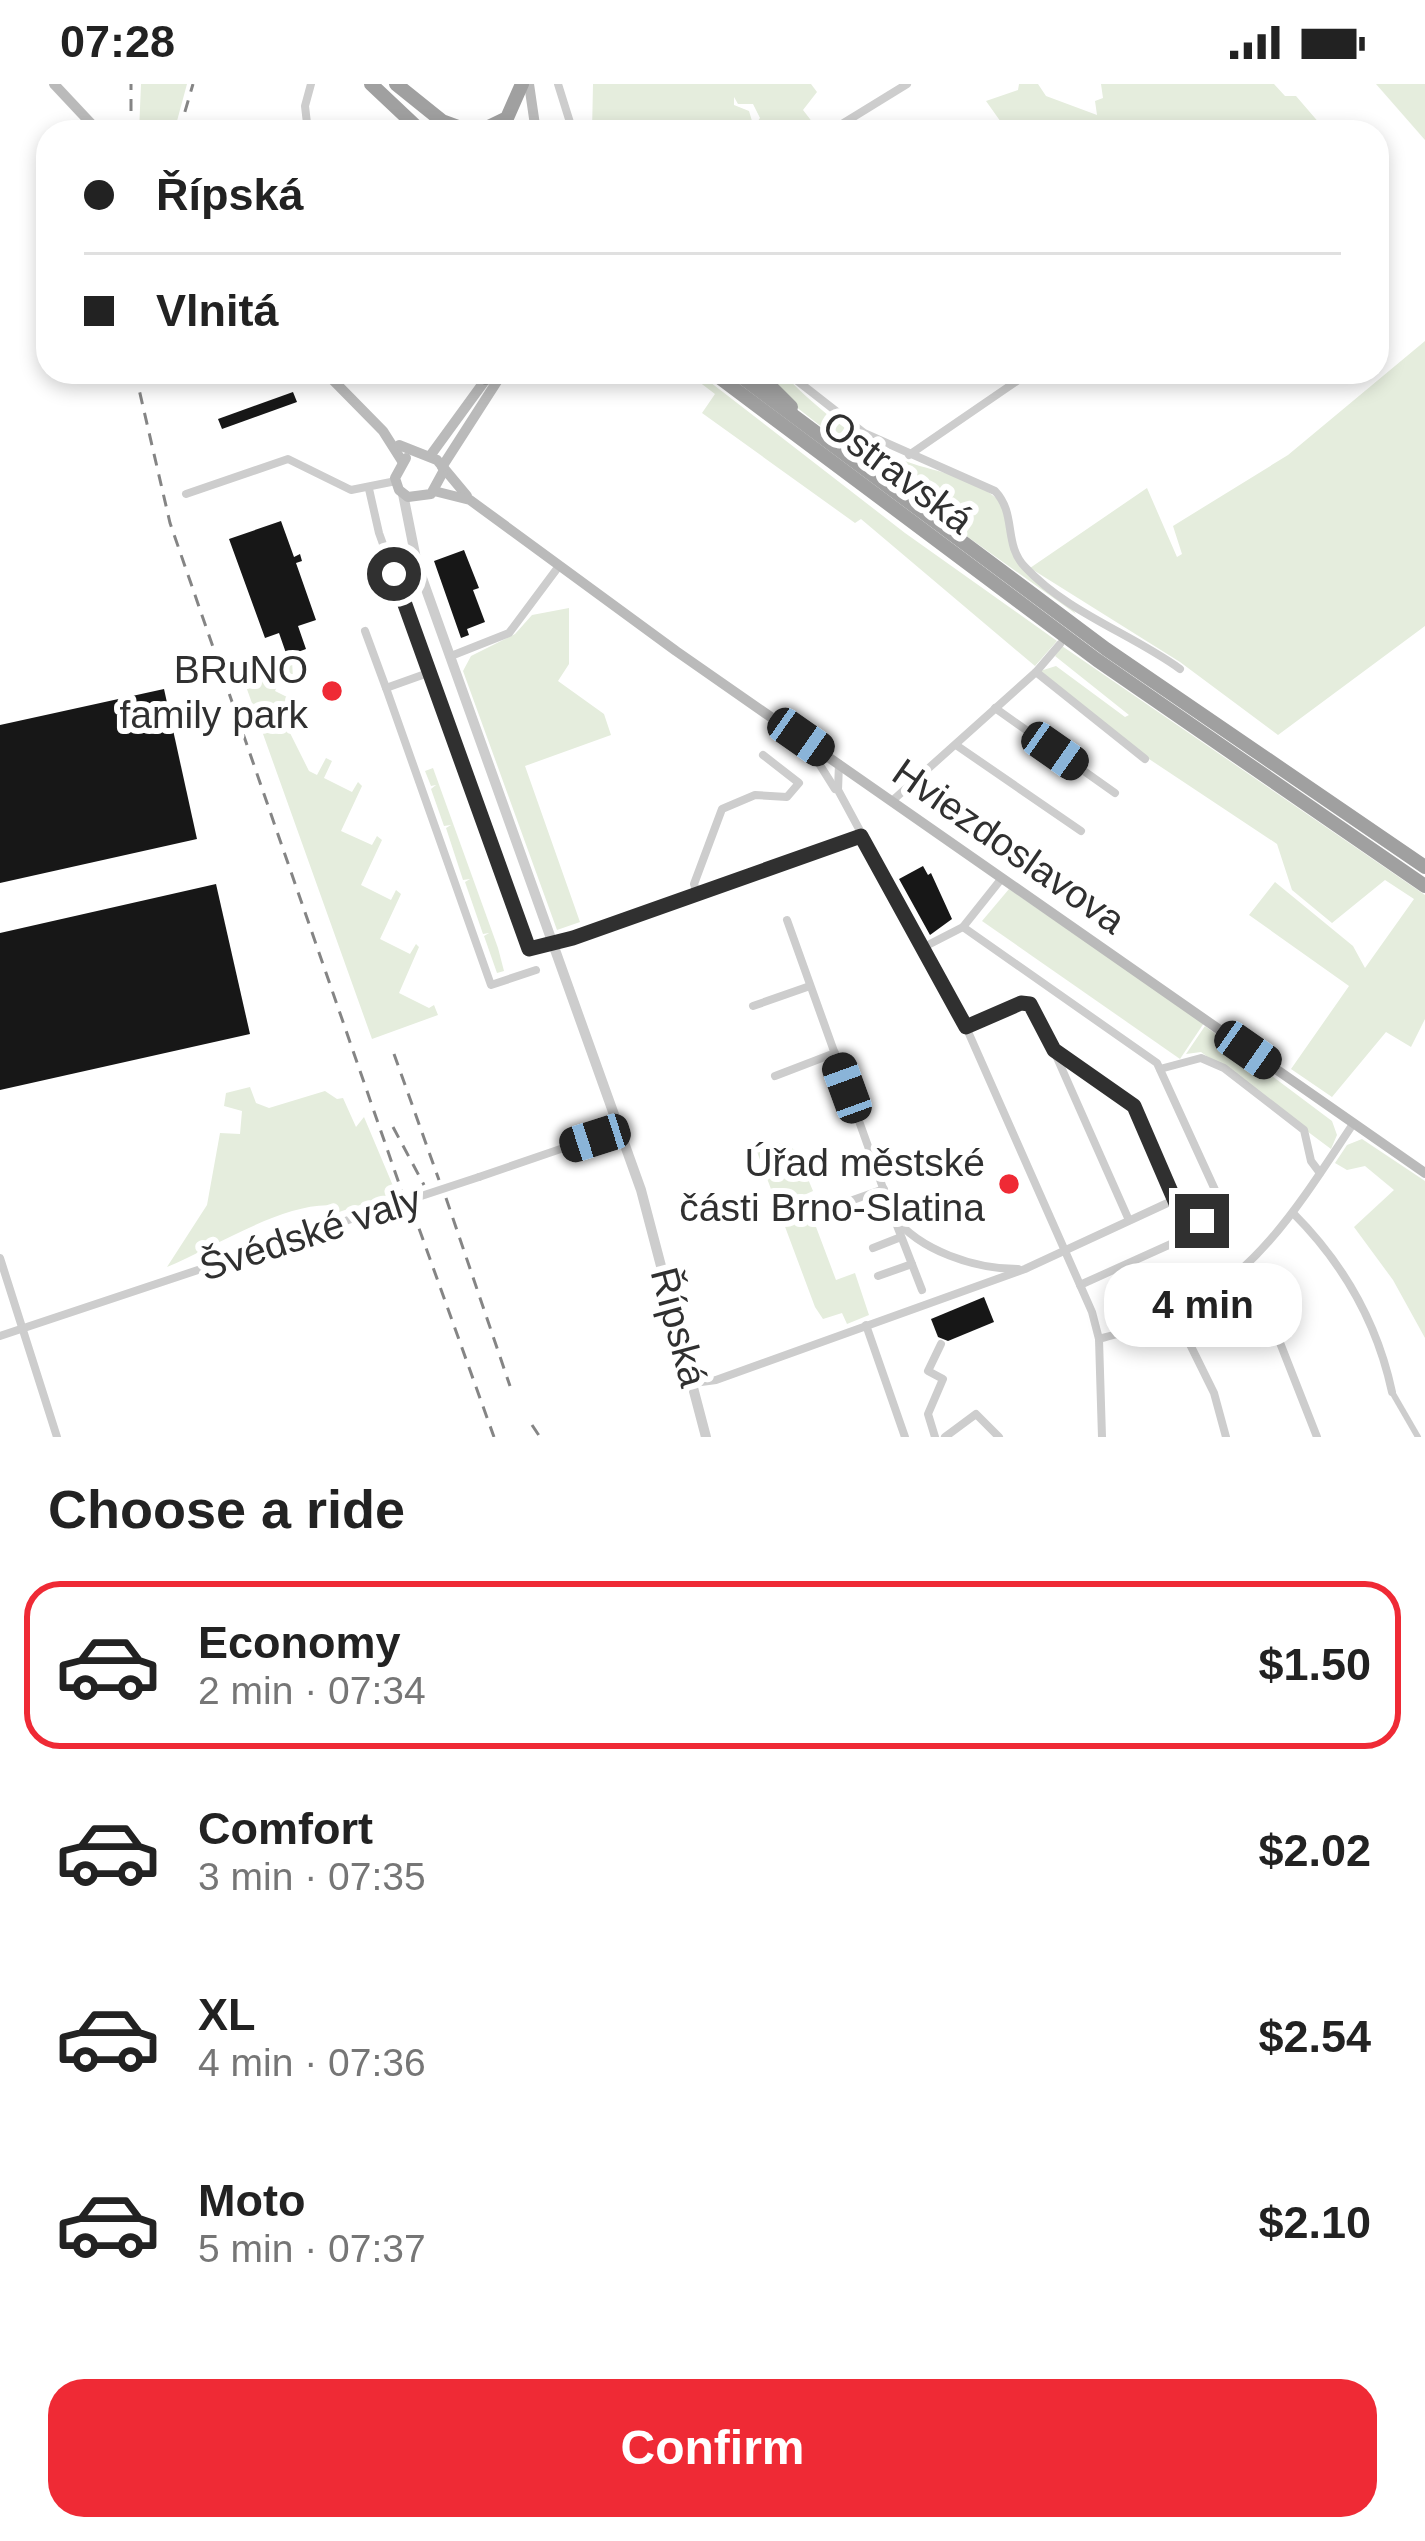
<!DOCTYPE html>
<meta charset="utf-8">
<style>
body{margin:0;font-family:Arial,sans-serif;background:#f2f2f2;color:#222;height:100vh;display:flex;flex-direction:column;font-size:45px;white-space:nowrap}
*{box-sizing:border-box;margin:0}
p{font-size:39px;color:#767676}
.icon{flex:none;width:66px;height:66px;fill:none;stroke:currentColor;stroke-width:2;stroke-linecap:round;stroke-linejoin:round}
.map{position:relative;height:1353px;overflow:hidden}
.side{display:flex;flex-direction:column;background:#fff;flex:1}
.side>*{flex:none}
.top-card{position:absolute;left:36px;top:36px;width:1353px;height:264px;border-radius:36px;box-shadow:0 6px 18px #0003;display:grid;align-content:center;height:264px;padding:0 48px;background:#fff}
.end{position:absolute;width:54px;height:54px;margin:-27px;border:15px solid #303030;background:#fff;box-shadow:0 0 0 6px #fff}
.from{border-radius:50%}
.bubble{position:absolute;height:84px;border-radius:36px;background:#fff;box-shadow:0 6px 18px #0003;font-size:39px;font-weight:800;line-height:84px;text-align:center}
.car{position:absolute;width:36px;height:72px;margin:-36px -18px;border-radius:15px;box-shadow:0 0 9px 3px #0007;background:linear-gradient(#222 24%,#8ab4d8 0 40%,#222 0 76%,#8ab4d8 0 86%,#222 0)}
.top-card b{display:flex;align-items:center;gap:42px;height:114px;font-size:45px}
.top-card b+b{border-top:3px solid #e0e0e0}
.top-card i{width:30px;height:30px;background:#222}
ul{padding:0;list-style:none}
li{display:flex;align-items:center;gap:36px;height:168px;margin:0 24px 18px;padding:0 24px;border:6px solid transparent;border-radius:36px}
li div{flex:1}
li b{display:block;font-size:45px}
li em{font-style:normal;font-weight:800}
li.active{border-color:#ef2a35}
li>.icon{width:108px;height:108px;stroke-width:1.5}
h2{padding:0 48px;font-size:54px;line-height:144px}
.primary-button{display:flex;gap:24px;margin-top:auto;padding:24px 48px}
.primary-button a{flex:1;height:138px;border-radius:36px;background:#ef2a35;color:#fff;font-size:48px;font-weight:800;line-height:138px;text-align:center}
.status{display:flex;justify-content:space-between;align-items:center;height:84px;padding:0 60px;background:#fff;direction:ltr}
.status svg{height:33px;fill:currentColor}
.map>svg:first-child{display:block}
.green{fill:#e5eddd}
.building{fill:#171717}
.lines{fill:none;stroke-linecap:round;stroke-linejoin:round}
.pedestrian{stroke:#cdcdcd;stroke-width:6}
.minor{stroke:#cdcdcd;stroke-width:8}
.tertiary{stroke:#cdcdcd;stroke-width:10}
.secondary{stroke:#bababa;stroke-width:10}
.trunk{stroke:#a0a0a0;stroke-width:14}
.rail{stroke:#858585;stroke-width:3;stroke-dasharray:12 9;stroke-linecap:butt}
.minor-bridge{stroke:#cdcdcd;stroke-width:8}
.route{stroke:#303030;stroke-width:15}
.poi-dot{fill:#ef2a35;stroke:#fff;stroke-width:4.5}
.labels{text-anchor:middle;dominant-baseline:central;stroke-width:12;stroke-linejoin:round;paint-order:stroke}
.street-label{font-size:39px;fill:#303030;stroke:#fff}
.poi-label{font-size:39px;fill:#303030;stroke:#fff;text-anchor:end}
</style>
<div class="status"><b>07:28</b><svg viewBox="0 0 49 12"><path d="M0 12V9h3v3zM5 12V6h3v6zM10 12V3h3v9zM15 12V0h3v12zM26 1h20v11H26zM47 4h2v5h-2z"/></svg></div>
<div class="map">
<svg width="1425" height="1353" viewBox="0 0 1425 1353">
<rect width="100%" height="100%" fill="#fff"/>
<g class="green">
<path d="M141,0H187L174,48H139Z"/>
<path d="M593,0H811L817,8L803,26L820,48H750L760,34L753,20H738L734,13V21L749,27L752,37L748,48H592Z"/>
<path d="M1019,0H1038L1046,12L1097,31L1095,17L1103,14L1101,0H1274L1285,12H1296L1327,48H1008L986,17L1018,6Z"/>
<path d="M1376,0H1425V56Z"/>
<path d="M1425,257V542L1278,651L1180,578L1030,484L1147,404L1177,473L1182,470L1173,442L1288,371Z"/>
<path d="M686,288H697L905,449L1057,557L1035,582L861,435L855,439L702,329L715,310Z"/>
<path d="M767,288H781C814,321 850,353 893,372C926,388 967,388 996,414C1015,432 1003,461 1020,482C1036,501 1064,511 1076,530L902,406L795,322Z"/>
<path d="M569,524V580L558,597L604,630L611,651L525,682L580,838L557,846L463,587L471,572L515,550L532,531Z"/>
<path d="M1062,562L1425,811V935L1411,963L1386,948L1332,1013L1291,985L1349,902L1249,831L1275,798L1353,862L1365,884L1414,815L1385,796L1332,839L1292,806L1277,760L1146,673L1040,587L1056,582L1125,633L1129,631L1055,572Z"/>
<path d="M292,577L293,594L283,590L275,607L303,621L290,649L309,687L317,691L326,674L332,677L324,694L352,708L358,698L362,702L341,747L372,761L377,752L382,756L361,801L391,816L396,806L401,810L380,855L410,870L416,860L419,863L399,909L429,924L434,921L438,931L372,955L243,594Z"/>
<path d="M433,684L498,864L504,887L497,889L484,852L489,849L483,850L465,798L470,795L463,796L446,744L451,741L444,742L431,705L436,701L431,702L425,687Z"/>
<path d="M1009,805L1204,939L1180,975L982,837Z"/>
<path d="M1205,942L1332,1037L1337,1051L1331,1065L1201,968L1186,970Z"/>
<path d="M250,1003L256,1019L269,1024L325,1007L337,1015L343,1014L356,1043L364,1033L396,1109L339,1128L337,1122C289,1115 213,1164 167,1183L207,1121L220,1049L240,1050L242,1027L224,1022L226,1009Z"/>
<path d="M1362,1055L1425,1097V1254L1393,1196L1354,1143L1394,1106L1365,1082L1347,1086L1335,1079L1347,1061Z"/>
<path d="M776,1058L796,1066L813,1107L804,1111L836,1196L855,1189L869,1231L847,1240L842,1229L823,1235L815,1223L756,1065Z"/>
</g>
<g class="building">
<path d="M293,308L297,318L222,345L218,335Z"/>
<path d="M281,437L294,473L300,470L302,477L296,479L316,536L298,542L306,565L287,572L279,549L265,554L229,455Z"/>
<path d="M464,466L479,504L473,506L485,538L467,545L469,551L461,554L434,477Z"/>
<path d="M164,605L197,755L0,799V641Z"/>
<path d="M923,782L928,791L931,789L952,835L930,851L899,795Z"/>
<path d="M216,800L250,950L0,1006V849Z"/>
<path d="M984,1213L994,1238L948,1257L938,1253L931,1235Z"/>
</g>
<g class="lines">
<path class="pedestrian" d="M1392,1308L1418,1353"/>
<g class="minor">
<path d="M558,0L573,48"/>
<path d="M308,48L305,22L311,0"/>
<path d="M829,48L907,0"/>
<path d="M457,288L458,289"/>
<path d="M786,288L864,349L995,407C1017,430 1003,460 1025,483C1068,529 1130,549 1180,585"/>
<path d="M909,371L1030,288"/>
<path d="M369,405L379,449L529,865L570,855L861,751"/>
<path d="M186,410L288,375L351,406L396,397"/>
<path d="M365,547L386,604"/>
<path d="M451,572L509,549L559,482"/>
<path d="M1036,588L1145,675"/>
<path d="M428,589L386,604L491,901L536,886"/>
<path d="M995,624L1115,709"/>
<path d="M956,661L1081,747"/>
<path d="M808,662L835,705"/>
<path d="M839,680L838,706L966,943L1092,1228L1099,1255L1102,1353"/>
<path d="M892,717L1036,588L1060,560"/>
<path d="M697,809L694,800L722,725L755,711L787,713L799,699L763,671"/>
<path d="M787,836L893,1132C920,1167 975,1185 1018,1185"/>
<path d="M963,843L1157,979L1216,1108L1217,1122L1202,1146L1080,1201"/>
<path d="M924,863L963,843L1002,794"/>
<path d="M753,922L810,902"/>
<path d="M1054,967L1128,1134"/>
<path d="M1160,985L1201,974L1224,984L1304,1046L1311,1077L1320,1089"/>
<path d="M775,992L835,969"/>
<path d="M479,1093L619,1045"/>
<path d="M1174,1116L1188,1134L1206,1135"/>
<path d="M850,1117L884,1105"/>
<path d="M1293,1129C1344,1180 1377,1238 1392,1308"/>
<path d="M896,1139L922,1206"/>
<path d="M873,1164L901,1153"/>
<path d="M0,1174L57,1353"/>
<path d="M1241,1190L1266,1223L1317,1353"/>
<path d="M878,1192L912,1180"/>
<path d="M1176,1232L1214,1309L1226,1353"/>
<path d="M866,1241L905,1353"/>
<path d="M0,1252L327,1143"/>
<path d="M1099,1255C1125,1247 1154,1243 1179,1230C1262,1185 1302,1116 1353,1040"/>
<path d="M694,1299L716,1296L1025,1185L1174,1116L1134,1022L1054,966L1030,919H1021L966,943"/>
<path d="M935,1353L928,1330L943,1295L928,1287L941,1260"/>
<path d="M945,1353L976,1330L999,1353"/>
</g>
<path class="tertiary" d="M403,410L417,480L641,1106L706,1353"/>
<g class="secondary">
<path d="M54,0L99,48"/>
<path d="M529,0L536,48"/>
<path d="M325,288L383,347L402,377"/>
<path d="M399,361L437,376L467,412"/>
<path d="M430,372L489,291"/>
<path d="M406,374L395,394L399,406L408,413L431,410L443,388"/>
<path d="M442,383L503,288"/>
<path d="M434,407L470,416L676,567L1425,1089"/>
</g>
<g class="trunk">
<path d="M371,0L422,48"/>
<path d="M396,0L442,37L472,48"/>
<path d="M535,45L538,48"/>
<path d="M478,48L507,34L522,0"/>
<path d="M712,288L1097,576L1425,802"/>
<path d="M735,288L1106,565L1425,783"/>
<path d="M756,288L791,323"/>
<path d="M486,294L488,288"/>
</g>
<g class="rail">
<path d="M131,48V0"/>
<path d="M179,48L193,0"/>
<path d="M135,288L170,439L402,1108"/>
<path d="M394,970L439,1096"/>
<path d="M393,1043L424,1101"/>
<path d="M446,1114L510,1302"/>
<path d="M412,1125L494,1353"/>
<path d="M532,1341L540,1353"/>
</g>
<path class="minor-bridge" d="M327,1143L479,1093"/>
</g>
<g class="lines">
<path class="route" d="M394,490L529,865L573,854L861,752L966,943L1021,919L1030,920L1054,966L1134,1022L1178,1124L1188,1134L1202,1137"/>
</g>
<g class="poi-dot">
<circle cx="332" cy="607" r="12"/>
<circle cx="1009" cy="1100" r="12"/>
</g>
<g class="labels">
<g class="street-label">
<text transform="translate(898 388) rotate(37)">Ostravská</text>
<text transform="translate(1009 762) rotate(35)">Hviezdoslavova</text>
<text transform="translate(310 1149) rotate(-18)">Švédské valy</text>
<text transform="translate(679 1243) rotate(75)">Řípská</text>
</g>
<g class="poi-label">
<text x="308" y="585">BRuNO<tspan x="308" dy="45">family park</tspan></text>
<text x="985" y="1078">Úřad městské<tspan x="985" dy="45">části Brno-Slatina</tspan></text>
</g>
</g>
</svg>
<i class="end from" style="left:394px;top:490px"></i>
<i class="end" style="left:1202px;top:1137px"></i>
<div class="bubble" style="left:1104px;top:1179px;width:198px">4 min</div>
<i class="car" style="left:801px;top:653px;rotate:125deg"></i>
<i class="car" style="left:1055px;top:667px;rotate:125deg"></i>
<i class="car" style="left:1248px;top:966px;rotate:125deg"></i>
<i class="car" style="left:847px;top:1004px;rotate:340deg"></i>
<i class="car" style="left:595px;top:1054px;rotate:252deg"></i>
<div class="top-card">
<b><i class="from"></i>Řípská</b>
<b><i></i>Vlnitá</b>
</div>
</div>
<section class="side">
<h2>Choose a ride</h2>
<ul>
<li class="active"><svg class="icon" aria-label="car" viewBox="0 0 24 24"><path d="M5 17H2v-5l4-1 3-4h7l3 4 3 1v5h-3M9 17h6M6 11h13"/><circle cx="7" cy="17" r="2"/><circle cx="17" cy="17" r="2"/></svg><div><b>Economy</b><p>2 min · 07:34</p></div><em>$1.50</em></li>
<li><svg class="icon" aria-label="car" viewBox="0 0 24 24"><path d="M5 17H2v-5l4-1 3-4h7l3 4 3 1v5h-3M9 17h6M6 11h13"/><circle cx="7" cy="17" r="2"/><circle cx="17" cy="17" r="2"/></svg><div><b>Comfort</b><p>3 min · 07:35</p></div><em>$2.02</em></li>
<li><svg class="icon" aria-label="car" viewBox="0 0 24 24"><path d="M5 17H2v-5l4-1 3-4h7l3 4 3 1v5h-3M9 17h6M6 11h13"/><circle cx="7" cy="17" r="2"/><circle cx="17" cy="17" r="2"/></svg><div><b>XL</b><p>4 min · 07:36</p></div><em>$2.54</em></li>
<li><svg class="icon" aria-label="car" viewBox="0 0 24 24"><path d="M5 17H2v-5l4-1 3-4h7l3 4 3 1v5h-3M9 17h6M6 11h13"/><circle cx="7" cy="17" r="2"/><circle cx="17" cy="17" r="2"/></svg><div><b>Moto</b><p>5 min · 07:37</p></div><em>$2.10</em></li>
</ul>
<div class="primary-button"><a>Confirm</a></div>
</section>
